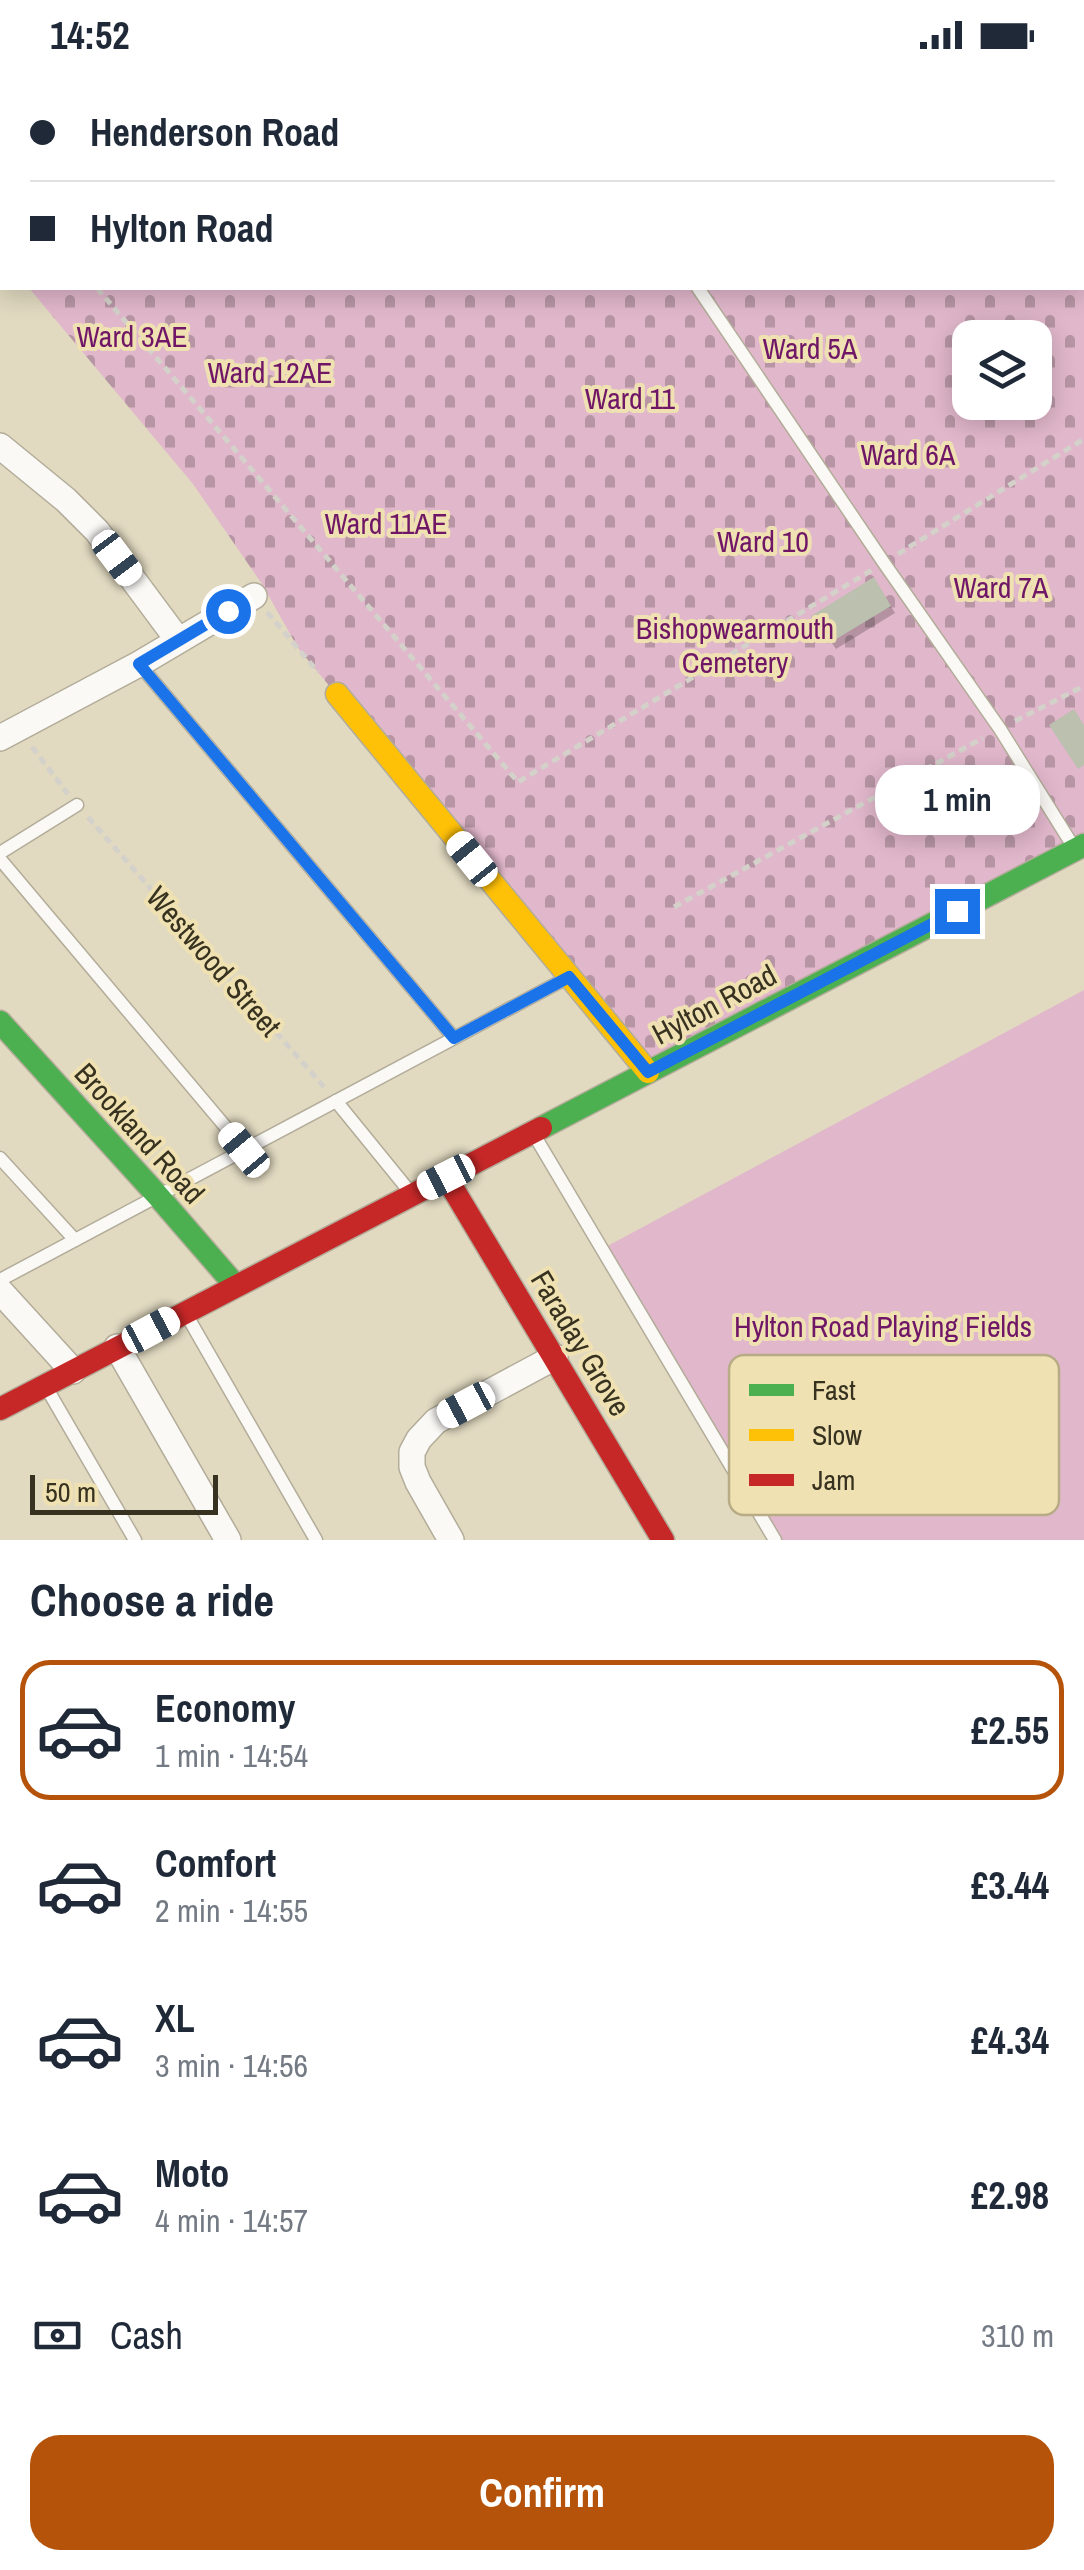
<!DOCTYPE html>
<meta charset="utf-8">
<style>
body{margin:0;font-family:"Archivo Narrow",sans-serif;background:#f6f6f7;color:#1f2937;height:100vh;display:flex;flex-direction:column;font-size:38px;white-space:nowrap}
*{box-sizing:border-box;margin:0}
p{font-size:32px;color:#747a83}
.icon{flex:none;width:55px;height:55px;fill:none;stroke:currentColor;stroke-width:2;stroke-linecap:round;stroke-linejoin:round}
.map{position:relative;height:1470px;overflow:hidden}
.sheet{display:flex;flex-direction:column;background:#fff;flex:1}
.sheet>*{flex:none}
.hud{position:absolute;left:0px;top:0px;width:1085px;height:220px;box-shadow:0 5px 25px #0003;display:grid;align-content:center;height:220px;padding:0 30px;background:#fff}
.controls{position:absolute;left:952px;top:250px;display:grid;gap:20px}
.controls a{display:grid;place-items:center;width:100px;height:100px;border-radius:20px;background:#fff;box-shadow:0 5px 25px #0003;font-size:50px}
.scale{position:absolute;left:30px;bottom:25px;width:188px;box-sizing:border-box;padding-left:10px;border:5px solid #37321f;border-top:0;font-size:28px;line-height:35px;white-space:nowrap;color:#37321f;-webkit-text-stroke:8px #efe1b2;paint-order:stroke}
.end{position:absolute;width:45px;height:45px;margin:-22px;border:12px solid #1a73e8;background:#fff;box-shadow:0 0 0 5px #fff}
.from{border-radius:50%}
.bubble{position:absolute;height:70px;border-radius:30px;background:#fff;box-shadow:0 5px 25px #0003;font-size:32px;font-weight:800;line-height:70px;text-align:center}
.car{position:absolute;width:30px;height:60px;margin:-30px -15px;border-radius:12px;box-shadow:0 0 8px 2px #0007;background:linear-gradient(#fff 24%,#345 0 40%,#fff 0 76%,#345 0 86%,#fff 0)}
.hud b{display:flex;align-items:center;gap:35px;height:95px;font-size:38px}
.hud b+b{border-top:2px solid #e0e1e3}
.hud i{width:25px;height:25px;background:#1f2937}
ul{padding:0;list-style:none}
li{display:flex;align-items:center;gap:30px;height:140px;margin:0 20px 15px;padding:0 10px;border:5px solid transparent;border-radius:30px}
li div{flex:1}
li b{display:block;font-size:38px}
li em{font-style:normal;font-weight:800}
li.current{border-color:#b45309}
li>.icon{width:90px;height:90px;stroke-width:1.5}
h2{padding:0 30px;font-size:45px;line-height:120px}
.pay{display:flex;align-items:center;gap:25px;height:110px;padding:0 30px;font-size:38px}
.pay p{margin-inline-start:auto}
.primary-button{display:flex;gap:20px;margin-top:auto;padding:20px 30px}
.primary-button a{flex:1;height:115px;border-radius:30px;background:#b45309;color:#fff;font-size:40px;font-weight:800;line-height:115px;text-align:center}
.status{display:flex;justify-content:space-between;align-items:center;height:70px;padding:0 50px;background:#fff;direction:ltr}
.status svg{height:28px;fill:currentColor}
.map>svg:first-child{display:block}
.cemetery{fill:url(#cemetery-stones);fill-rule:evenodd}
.green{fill:#e1b7cb}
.shadow{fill:#0003}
.building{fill:#bcc0af}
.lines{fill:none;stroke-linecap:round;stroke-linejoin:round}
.lane-casing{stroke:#b2ac99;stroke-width:15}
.street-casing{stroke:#b2ac99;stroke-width:28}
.fast-casing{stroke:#b2ac99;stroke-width:25}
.slow-casing{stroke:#b2ac99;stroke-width:25}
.jam-casing{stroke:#b2ac99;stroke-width:25}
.path{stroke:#d3d1ca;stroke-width:5;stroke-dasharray:8 5;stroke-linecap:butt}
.lane{stroke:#faf9f6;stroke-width:12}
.street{stroke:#faf9f6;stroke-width:25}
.fast{stroke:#4caf50;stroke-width:22}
.slow{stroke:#ffc107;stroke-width:22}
.jam{stroke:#c62828;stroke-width:22}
.route{stroke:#1a73e8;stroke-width:12}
.labels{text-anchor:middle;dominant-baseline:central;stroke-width:8;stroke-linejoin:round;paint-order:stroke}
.park-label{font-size:30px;fill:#701666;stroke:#efe1b2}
.street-label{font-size:30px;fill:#37321f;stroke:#efe1b2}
.key{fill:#efe1b2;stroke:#b8ac86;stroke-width:2.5}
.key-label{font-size:28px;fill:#37321f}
</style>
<div class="status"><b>14:52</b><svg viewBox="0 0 49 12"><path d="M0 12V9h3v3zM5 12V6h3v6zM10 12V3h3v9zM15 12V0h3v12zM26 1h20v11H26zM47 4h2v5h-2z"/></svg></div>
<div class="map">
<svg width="1084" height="1470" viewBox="0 0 1084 1470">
<defs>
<pattern id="cemetery-stones" width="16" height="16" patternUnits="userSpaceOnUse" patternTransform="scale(2.5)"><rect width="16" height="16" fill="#e1b7cb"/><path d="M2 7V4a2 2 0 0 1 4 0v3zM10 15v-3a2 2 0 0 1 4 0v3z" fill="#b795a4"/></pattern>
</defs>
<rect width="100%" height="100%" fill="#e1d9c0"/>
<path class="cemetery" d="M0,0H1084V775L648,1002L298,578L262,514L193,414L29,218H1082V2H2V186L0,183ZM970,268H1035V332H970Z"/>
<path class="green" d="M1084,920V1470H775L602,1179Z"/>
<path class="shadow" d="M879,517L895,543L836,579L814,547Z"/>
<g class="building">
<path d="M874,507L891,536L828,574L811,546Z"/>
<path d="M1074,639L1084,655V695L1078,699L1049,655Z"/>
</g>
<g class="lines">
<g class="lane-casing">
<g id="lane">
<path d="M552,0L554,2"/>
<path d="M864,2L868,0"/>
<path d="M698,218L884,493L1000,659L1073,776"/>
<path d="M139,594L454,968"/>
<path d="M0,783L77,735"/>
<path d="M0,789L245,1080"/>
<path d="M336,1031L410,1122"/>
<path d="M533,1063L775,1470"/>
<path d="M0,1088L75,1170"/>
<path d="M0,1210L567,908"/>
<path d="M186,1244L316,1470"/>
<path d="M46,1317L135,1470"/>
</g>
</g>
<g class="street-casing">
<g id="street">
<path d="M0,376L66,430L97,461L178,570"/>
<path d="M0,668L139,594L254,526"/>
<path d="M0,1221L73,1301"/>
<path d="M117,1277L228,1470"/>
<path d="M451,1470L418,1412L412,1397V1382L419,1369L436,1351L555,1287"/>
</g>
</g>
<g class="fast-casing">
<g id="fast">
<path d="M0,952L158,1126L235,1215"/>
<path d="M541,1058L1084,775"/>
</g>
</g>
<g class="slow-casing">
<path id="slow" d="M337,624L648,1002"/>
</g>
<g class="jam-casing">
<g id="jam">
<path d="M446,1107L663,1470"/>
<path d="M0,1339L541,1058"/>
</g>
</g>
<g class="path">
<path d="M513,0L514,2"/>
<path d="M487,2L490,0"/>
<path d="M527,2L531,0"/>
<path d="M0,103L2,106"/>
<path d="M97,218L518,712L872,500"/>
<path d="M898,484L1084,369"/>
<path d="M267,542L318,602"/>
<path d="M1015,651L1084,616"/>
<path d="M32,677L68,724"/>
<path d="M88,747L324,1017"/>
<path d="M674,837L983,668"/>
</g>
<use href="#lane" class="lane"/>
<use href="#street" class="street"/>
<use href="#fast" class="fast"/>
<use href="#slow" class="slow"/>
<use href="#jam" class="jam"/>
</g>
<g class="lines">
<path class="route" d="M228,541L139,594L454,968L569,907L648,1002L957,841"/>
</g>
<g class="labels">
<g class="park-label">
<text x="132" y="266">Ward 3AE</text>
<text x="810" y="278">Ward 5A</text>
<text x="270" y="302">Ward 12AE</text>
<text x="630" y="328">Ward 11</text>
<text x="908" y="384">Ward 6A</text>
<text x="386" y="453">Ward 11AE</text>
<text x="763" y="471">Ward 10</text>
<text x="1001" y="517">Ward 7A</text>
<text x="735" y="558">Bishopwearmouth<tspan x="735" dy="34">Cemetery</tspan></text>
<text x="883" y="1256">Hylton Road Playing Fields</text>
</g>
<g class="street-label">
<text transform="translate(214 891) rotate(49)">Westwood Street</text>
<text transform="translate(714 934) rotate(-28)">Hylton Road</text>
<text transform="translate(140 1063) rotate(48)">Brookland Road</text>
<text transform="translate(581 1273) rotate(59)">Faraday Grove</text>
</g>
</g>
<rect x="729" y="1285" width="330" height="160" rx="15" class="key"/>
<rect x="749" y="1314" width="45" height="12" fill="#4caf50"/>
<rect x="749" y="1359" width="45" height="12" fill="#ffc107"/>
<rect x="749" y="1404" width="45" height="12" fill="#c62828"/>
<g class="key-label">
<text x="812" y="1330">Fast</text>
<text x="812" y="1375">Slow</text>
<text x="812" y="1420">Jam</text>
</g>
</svg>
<div class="controls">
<a><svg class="icon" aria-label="layers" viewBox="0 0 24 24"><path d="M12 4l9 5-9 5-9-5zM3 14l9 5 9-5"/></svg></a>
</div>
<div class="scale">50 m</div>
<i class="end from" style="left:228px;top:541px"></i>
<i class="end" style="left:957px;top:841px"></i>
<div class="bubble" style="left:875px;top:695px;width:165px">1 min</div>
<i class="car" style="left:117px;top:488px;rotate:143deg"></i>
<i class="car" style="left:472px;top:789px;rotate:321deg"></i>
<i class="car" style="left:244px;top:1080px;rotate:320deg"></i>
<i class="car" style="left:446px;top:1107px;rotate:243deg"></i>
<i class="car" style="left:151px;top:1260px;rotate:62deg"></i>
<i class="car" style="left:466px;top:1335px;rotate:242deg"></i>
<div class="hud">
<b><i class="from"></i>Henderson Road</b>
<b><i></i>Hylton Road</b>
</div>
</div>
<section class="sheet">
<h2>Choose a ride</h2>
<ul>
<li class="current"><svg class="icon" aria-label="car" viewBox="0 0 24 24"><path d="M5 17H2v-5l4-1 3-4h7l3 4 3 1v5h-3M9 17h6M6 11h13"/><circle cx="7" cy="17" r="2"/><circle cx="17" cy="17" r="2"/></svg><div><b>Economy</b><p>1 min · 14:54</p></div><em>£2.55</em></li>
<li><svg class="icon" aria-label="car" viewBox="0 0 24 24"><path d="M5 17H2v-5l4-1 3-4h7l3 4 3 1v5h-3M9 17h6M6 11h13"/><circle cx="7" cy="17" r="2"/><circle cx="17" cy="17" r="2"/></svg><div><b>Comfort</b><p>2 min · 14:55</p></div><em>£3.44</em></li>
<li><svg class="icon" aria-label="car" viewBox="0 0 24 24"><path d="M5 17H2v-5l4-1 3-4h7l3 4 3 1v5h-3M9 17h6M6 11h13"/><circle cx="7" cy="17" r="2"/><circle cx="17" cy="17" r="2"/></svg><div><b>XL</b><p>3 min · 14:56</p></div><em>£4.34</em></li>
<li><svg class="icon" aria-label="car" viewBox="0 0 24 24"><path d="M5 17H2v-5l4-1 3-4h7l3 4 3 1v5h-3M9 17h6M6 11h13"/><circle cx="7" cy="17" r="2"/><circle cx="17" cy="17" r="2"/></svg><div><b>Moto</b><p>4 min · 14:57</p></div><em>£2.98</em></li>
</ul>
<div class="pay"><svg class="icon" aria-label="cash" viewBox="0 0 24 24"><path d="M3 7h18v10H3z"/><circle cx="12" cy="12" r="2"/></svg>Cash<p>310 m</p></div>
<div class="primary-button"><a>Confirm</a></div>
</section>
